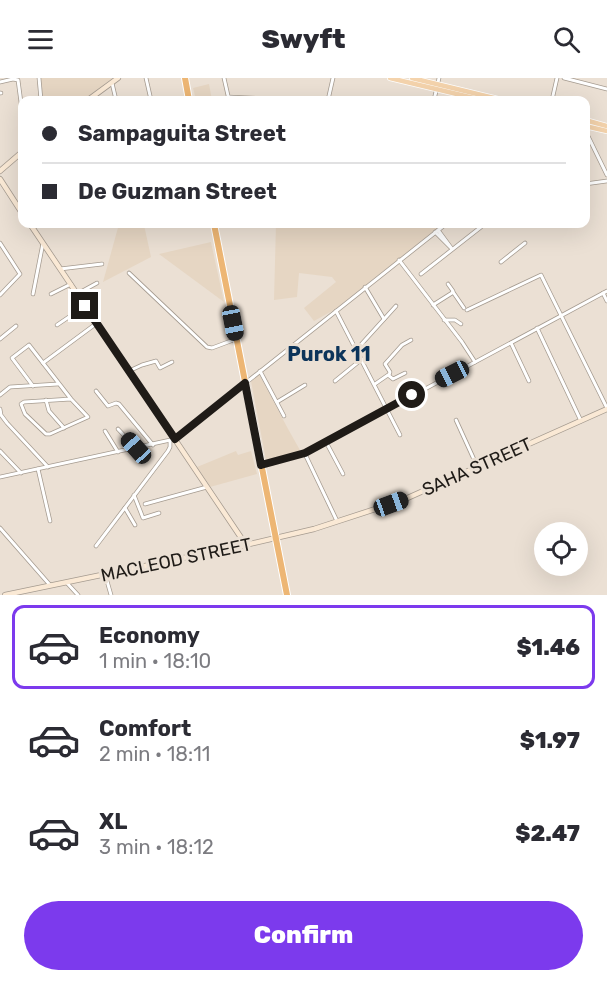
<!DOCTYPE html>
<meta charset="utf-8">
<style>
body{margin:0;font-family:Rubik,sans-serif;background:#f2f2f3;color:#2b2b33;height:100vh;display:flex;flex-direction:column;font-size:22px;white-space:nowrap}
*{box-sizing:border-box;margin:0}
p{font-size:20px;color:#7c7c81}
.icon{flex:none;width:33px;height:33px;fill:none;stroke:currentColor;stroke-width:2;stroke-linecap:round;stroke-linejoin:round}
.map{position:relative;height:517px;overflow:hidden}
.drawer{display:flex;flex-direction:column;background:#fff;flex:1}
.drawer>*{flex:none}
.top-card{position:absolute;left:18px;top:18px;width:572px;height:132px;border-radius:12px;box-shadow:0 6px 24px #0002;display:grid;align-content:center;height:132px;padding:0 24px;background:#fff}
.tools{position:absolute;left:534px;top:444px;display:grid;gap:12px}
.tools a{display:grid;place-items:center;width:54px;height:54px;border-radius:50%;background:#fff;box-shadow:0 6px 24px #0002;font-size:30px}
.end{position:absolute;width:27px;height:27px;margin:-14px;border:8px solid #1f1b17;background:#fff;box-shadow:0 0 0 3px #fff}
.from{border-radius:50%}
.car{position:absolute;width:18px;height:36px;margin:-18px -9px;border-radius:8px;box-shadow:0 0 4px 2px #0007;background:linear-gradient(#222 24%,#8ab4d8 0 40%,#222 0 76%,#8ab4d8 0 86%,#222 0)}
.top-card b{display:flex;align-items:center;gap:21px;height:57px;font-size:22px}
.top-card b+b{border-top:2px solid #e1e1e2}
.top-card i{width:15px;height:15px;background:#2b2b33}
ul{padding:10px 0 0;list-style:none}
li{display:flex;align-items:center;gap:18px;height:84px;margin:0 12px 9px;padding:0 12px;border:3px solid transparent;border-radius:12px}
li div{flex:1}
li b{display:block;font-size:22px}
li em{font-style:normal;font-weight:800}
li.active{border-color:#7c3aed}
li>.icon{width:54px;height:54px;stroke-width:1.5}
.primary-button{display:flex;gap:12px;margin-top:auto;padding:12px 24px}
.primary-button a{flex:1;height:69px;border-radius:36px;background:#7c3aed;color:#fff;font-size:24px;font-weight:800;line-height:69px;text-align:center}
header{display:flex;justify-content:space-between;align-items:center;height:78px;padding:0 24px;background:#fff;font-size:27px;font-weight:800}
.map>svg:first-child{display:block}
.built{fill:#e6d6c3}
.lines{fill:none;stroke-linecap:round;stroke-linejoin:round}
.street-casing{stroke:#a59b90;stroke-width:4.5}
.secondary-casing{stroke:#a59b90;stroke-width:6}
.primary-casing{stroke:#fff;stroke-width:6}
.highway-casing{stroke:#fff;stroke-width:8}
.street{stroke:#fff;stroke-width:3}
.secondary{stroke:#fae9d5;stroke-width:4.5}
.primary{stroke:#f4d3ac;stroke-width:4.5}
.highway{stroke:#edb674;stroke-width:6}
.route{stroke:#1f1b17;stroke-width:8}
.labels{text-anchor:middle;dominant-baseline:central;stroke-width:6;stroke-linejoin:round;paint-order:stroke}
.street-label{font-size:18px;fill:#1f1b17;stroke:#ebe0d4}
.neighbourhood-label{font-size:20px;font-weight:bold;fill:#0c345a;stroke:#ebe0d4}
</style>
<header><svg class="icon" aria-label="menu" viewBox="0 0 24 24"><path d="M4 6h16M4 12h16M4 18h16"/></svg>Swyft<svg class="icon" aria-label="search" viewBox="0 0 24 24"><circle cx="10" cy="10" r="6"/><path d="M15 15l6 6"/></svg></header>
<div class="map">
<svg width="607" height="517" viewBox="0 0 607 517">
<rect width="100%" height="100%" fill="#ebe0d4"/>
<g class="built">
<path d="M41,0H113L84,22H43Z"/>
<path d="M209,6L212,22H196L193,10Z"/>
<path d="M119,146H155L144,147L151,179L103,204Z"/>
<path d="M276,146H443L334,232L314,243L304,230L336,204L332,199L299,195L297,219L274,222Z"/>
<path d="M211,164L224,224L159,176Z"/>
<path d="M259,296L287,349L301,374L266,382L251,303Z"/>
<path d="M236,373L238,377L251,373L257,396L210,409L197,389Z"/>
</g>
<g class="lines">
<g class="street-casing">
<g id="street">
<path d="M39,0L41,22"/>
<path d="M146,0L151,22"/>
<path d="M224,0L229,22"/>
<path d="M564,0L607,11"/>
<path d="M0,4L13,1L18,2L22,32"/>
<path d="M112,5L116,22"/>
<path d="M0,15H1"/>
<path d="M228,19L292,22"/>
<path d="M328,22L333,0"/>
<path d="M434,22L439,0"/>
<path d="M552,22L557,0"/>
<path d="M585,52L607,97"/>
<path d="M585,106L607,103"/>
<path d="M435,154L452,171L438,152"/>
<path d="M0,165L20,196L0,217"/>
<path d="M399,182L462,264L475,284"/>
<path d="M501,184L525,165"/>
<path d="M60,191L102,186"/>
<path d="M129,195L207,269L212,270L236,261"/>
<path d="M421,196L481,149"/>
<path d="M365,209L384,241"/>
<path d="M453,214L464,230"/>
<path d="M603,215L607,223"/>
<path d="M33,216L43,165"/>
<path d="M51,216L71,206"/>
<path d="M77,216L97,205"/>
<path d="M433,227L452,215L453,213L448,206"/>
<path d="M467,232L541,197L607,330"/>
<path d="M336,233L400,357"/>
<path d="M444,242H455L461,246"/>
<path d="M57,247L85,228"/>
<path d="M537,250L581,343"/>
<path d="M0,261L16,248"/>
<path d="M511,265L529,303"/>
<path d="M357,271L396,228"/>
<path d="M43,285L97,245"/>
<path d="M129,293L142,287L156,283L160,290L172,284"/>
<path d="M260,293L284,338"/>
<path d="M389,297L390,294L385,286L402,267L411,262"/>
<path d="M335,303L362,281"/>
<path d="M375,306L388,297L393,301L405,295"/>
<path d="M33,308L12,280L29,267L71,321L88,339L50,356H46L25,336L21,326L24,324L71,321"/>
<path d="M404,308L411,318"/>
<path d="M96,313L108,328L116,325L119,326L153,367"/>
<path d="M0,317L10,309L58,306"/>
<path d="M46,322L49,333L64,350"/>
<path d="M277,324L305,307"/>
<path d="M0,331L1,337L7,345L48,389"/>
<path d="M456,342L477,388"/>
<path d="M118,351L136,370"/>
<path d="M105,353L118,374"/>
<path d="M326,364L343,396"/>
<path d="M0,373L21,395"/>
<path d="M305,376L337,443"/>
<path d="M263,386L310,373L607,213"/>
<path d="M38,391L50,443"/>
<path d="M0,399L175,361L446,146"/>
<path d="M134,417L143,440L159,435"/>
<path d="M145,426L207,409"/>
<path d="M125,430L135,447"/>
<path d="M0,450L50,507"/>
<path d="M96,468L168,373L170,369V363"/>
<path d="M105,496L111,517"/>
<path d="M67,505L78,517"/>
</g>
</g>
<g class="secondary-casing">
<g id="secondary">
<path d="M88,22L118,0"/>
<path d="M0,93L22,74"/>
<path d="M0,101L22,135"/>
<path d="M30,146L246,467"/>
<path d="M5,517L241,468L314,451L403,422L607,331"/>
</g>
</g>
<g class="primary-casing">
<g id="primary">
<path d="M390,0L482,22"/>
<path d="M412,0L502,22"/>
<path d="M585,42L607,48"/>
<path d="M585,48L607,53"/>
</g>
</g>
<g class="highway-casing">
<g id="highway">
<path d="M185,0L189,22"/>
<path d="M214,146L287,517"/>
</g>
</g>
<use href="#street" class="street"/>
<use href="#secondary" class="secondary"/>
<use href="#primary" class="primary"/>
<use href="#highway" class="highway"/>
</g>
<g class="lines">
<path class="route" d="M85,228L175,361L245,305L261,387L305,375L412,317"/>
</g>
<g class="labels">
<g class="street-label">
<text transform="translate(477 389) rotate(-24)">SAHA STREET</text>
<text transform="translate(176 482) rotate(-12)">MACLEOD STREET</text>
</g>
<g class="neighbourhood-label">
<text x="329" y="276">Purok 11</text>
</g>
</g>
</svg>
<div class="tools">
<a><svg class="icon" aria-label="locate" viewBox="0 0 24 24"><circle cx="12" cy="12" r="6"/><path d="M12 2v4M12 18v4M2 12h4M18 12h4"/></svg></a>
</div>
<i class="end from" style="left:412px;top:317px"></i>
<i class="end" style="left:85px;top:228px"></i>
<i class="car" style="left:233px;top:245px;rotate:169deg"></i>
<i class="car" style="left:452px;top:296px;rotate:243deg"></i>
<i class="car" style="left:136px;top:370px;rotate:318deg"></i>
<i class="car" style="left:391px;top:426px;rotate:70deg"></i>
<div class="top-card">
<b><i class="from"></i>Sampaguita Street</b>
<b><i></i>De Guzman Street</b>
</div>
</div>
<section class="drawer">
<ul>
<li class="active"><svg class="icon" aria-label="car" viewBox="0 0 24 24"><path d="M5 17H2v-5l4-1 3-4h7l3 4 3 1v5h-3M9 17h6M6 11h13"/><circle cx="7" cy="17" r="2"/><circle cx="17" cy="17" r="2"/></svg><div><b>Economy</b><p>1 min · 18:10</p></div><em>$1.46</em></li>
<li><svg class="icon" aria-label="car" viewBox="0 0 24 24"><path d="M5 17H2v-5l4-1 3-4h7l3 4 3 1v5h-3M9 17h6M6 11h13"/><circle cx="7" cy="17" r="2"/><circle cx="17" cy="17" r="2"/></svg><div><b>Comfort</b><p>2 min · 18:11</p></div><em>$1.97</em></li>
<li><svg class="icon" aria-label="car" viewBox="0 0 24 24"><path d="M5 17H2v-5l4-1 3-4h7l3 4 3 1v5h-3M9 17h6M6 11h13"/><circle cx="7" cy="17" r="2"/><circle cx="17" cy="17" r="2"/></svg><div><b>XL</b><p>3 min · 18:12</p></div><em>$2.47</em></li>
</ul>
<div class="primary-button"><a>Confirm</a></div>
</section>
